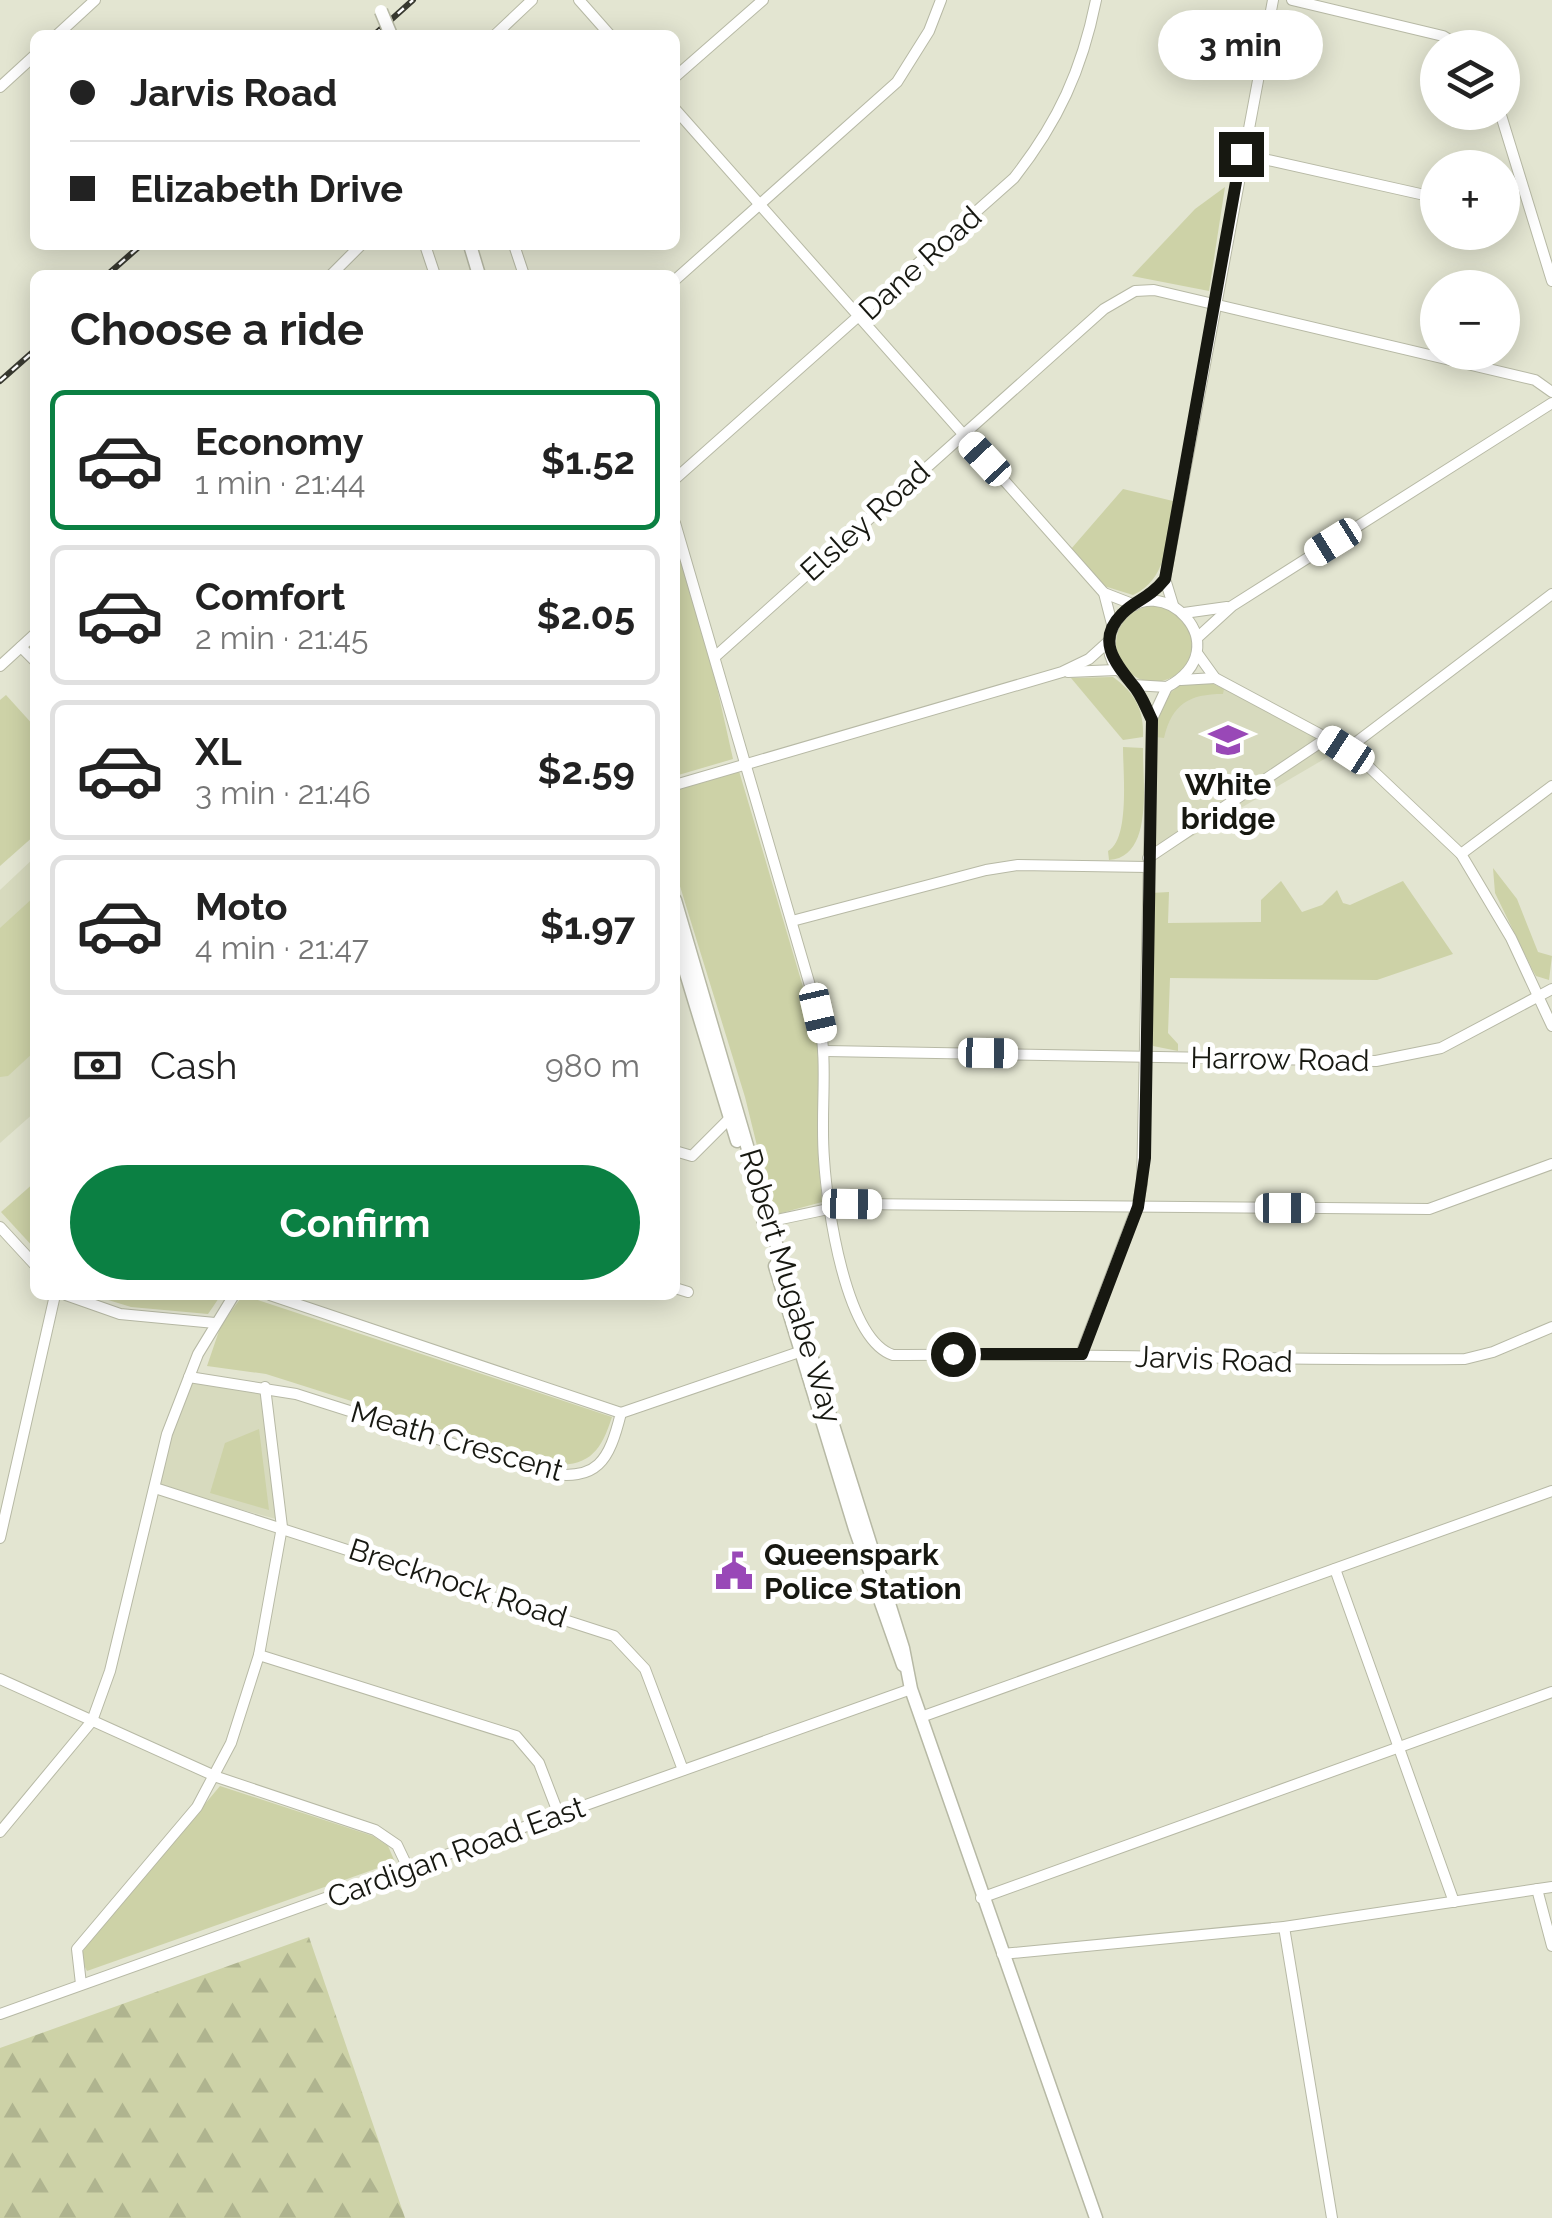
<!DOCTYPE html>
<meta charset="utf-8">
<style>
body{margin:0;font-family:Raleway,sans-serif;background:#f2f2f2;color:#222;height:100vh;display:flex;flex-direction:column;font-size:38px;white-space:nowrap}
*{box-sizing:border-box;margin:0}
p{font-size:32px;color:#767676}
.icon{flex:none;width:55px;height:55px;fill:none;stroke:currentColor;stroke-width:2;stroke-linecap:round;stroke-linejoin:round}
.map{position:relative;flex:1;overflow:hidden}
.panel{position:absolute;left:30px;top:270px;width:650px;height:1030px;display:flex;flex-direction:column;background:#fff;border-radius:15px;box-shadow:0 5px 25px #0003}
.panel>*{flex:none}
.guide{position:absolute;left:30px;top:30px;width:650px;height:220px;border-radius:15px;box-shadow:0 5px 25px #0003;display:grid;align-content:center;height:220px;padding:0 40px;background:#fff}
.controls{position:absolute;left:1420px;top:30px;display:grid;gap:20px}
.controls a{display:grid;place-items:center;width:100px;height:100px;border-radius:50%;background:#fff;box-shadow:0 5px 25px #0003;font-size:50px}
.end{position:absolute;width:45px;height:45px;margin:-22px;border:12px solid #171811;background:#fff;box-shadow:0 0 0 5px #fff}
.from{border-radius:50%}
.bubble{position:absolute;height:70px;border-radius:35px;background:#fff;box-shadow:0 5px 25px #0003;font-size:32px;font-weight:700;line-height:70px;text-align:center}
.car{position:absolute;width:30px;height:60px;margin:-30px -15px;border-radius:12px;box-shadow:0 0 8px 2px #0007;background:linear-gradient(#fff 24%,#345 0 40%,#fff 0 76%,#345 0 86%,#fff 0)}
.guide b{display:flex;align-items:center;gap:35px;height:95px;font-size:38px}
.guide b+b{border-top:2px solid #e0e0e0}
.guide i{width:25px;height:25px;background:#222}
ul{padding:0;list-style:none}
li{display:flex;align-items:center;gap:30px;height:140px;margin:0 20px 15px;padding:0 20px;border:5px solid #e0e0e0;border-radius:15px}
li div{flex:1}
li b{display:block;font-size:38px}
li em{font-style:normal;font-weight:700}
li.current{border-color:#0b8043}
li>.icon{width:90px;height:90px;stroke-width:1.5}
h2{padding:0 40px;font-size:45px;line-height:120px}
.pay{display:flex;align-items:center;gap:25px;height:110px;padding:0 40px;font-size:38px}
.pay p{margin-inline-start:auto}
.action{display:flex;gap:20px;margin-top:auto;padding:20px 40px}
.action a{flex:1;height:115px;border-radius:60px;background:#0b8043;color:#fff;font-size:40px;font-weight:700;line-height:115px;text-align:center}
.map>svg:first-child{display:block}
.built{fill:#d7dabe}
.green{fill:#cdd2a7}
.forest{fill:url(#forest-firs)}
.lines{fill:none;stroke-linecap:round;stroke-linejoin:round}
.minor-casing{stroke:#b7b9a5;stroke-width:12}
.major-casing{stroke:#b7b9a5;stroke-width:15}
.minor{stroke:#fff;stroke-width:10}
.major{stroke:#fff;stroke-width:12}
.rail-casing{stroke:#383930;stroke-width:6}
.rail{stroke:#fff;stroke-width:2.5;stroke-dasharray:8;stroke-linecap:butt}
.major-bridge-casing{stroke:#b7b9a5;stroke-width:15;stroke-linecap:butt}
.major-bridge{stroke:#fff;stroke-width:12}
.route{stroke:#171811;stroke-width:12}
.labels{text-anchor:middle;dominant-baseline:central;stroke-width:10;stroke-linejoin:round;paint-order:stroke}
.street-label{font-size:30px;fill:#171811;stroke:#fff}
.poi-label{font-size:30px;font-weight:bold;fill:#171811;stroke:#fff}
</style>
<div class="map">
<svg width="1552" height="2218" viewBox="0 0 1552 2218">
<defs>
<pattern id="forest-firs" width="22" height="20" patternUnits="userSpaceOnUse" patternTransform="scale(2.5)"><rect width="22" height="20" fill="#cdd2a7"/><path d="M5 1l3.5 6h-7zM16 11l3.5 6h-7z" fill="#afb48f"/></pattern>
</defs>
<rect width="100%" height="100%" fill="#e3e5d1"/>
<g class="built">
<path d="M1215,681L1338,751L1152,860L1154,720L1168,688L1180,682Z"/>
<path d="M35,857V1112L0,1143V890Z"/>
<path d="M190,1379L262,1389L276,1519L157,1487L169,1434Z"/>
</g>
<g class="green">
<path d="M1225,187L1209,291L1132,276L1195,209Z"/>
<path d="M1123,489L1173,501C1167,536 1169,579 1133,595L1104,586L1071,549Z"/>
<path d="M675,541L710,656L733,759L675,776Z"/>
<circle cx="1154" cy="644" r="38"/>
<path d="M1113,677C1135,693 1144,710 1143,737L1123,740L1071,678Z"/>
<path d="M1183,684H1213L1224,689L1223,694C1189,694 1172,704 1164,738L1156,737C1156,715 1163,694 1183,684Z"/>
<path d="M6,695L35,727V835L0,866V700Z"/>
<path d="M1123,747L1143,748C1142,779 1155,857 1109,860L1108,851C1130,840 1123,772 1123,747Z"/>
<path d="M739,771L822,1051L818,1154L822,1202L774,1215L745,1097L675,870V790Z"/>
<path d="M1493,868L1517,899L1538,952L1552,956L1549,980L1536,976L1532,969L1495,893Z"/>
<path d="M1281,881L1302,912L1322,905L1337,890L1343,903L1350,905L1403,881L1453,954L1377,980L1170,978L1168,1033L1178,1044V1051L1153,1046L1149,1037L1151,893L1169,892L1168,923L1261,922V900Z"/>
<path d="M35,896V1051L8,1076L0,1077V928Z"/>
<path d="M35,1182V1249L1,1212Z"/>
<path d="M92,1295H221L208,1314L131,1307Z"/>
<path d="M243,1295L612,1417C601,1451 590,1466 553,1465L266,1374L207,1366L221,1325Z"/>
<path d="M259,1429L269,1510L210,1493L225,1443Z"/>
<path d="M220,1786L373,1836L388,1846L395,1862L87,1971L81,1960L84,1948Z"/>
</g>
<path class="forest" d="M309,1937L405,2218H0V2048Z"/>
<g class="lines">
<g class="minor-casing">
<g id="minor">
<path d="M579,0L610,35"/>
<path d="M1292,0L1443,36L1463,48"/>
<path d="M57,35L95,0"/>
<path d="M495,35L532,0"/>
<path d="M675,77L763,0"/>
<path d="M0,87L35,55"/>
<path d="M675,109L1104,593L1113,628"/>
<path d="M1500,112L1552,281"/>
<path d="M1241,154L1438,198"/>
<path d="M425,245L435,275"/>
<path d="M514,245L524,275"/>
<path d="M331,275L361,245"/>
<path d="M675,280L897,82L929,31L941,0"/>
<path d="M675,479L1014,178C1058,122 1082,70 1096,0"/>
<path d="M675,523L818,1013C829,1063 820,1109 824,1159C827,1206 845,1339 893,1355C1084,1353 1274,1361 1465,1359L1493,1352L1552,1327"/>
<path d="M1104,593L1135,605"/>
<path d="M1173,605L1165,579L1273,0"/>
<path d="M1184,613L1227,607"/>
<path d="M1197,638L1232,606L1552,403"/>
<path d="M21,647L35,661"/>
<path d="M1197,653L1215,678L1327,738L1369,767L1461,854L1511,938L1552,1026"/>
<path d="M717,655L1104,309L1135,291L1154,290L1535,380L1552,392"/>
<path d="M0,666L35,634"/>
<path d="M1068,672L1116,670"/>
<path d="M1181,680L1215,678"/>
<path d="M1133,685L1167,687C1242,647 1159,565 1119,618C1111,628 1107,642 1110,655C1114,670 1125,674 1133,685C1141,695 1146,708 1152,719"/>
<path d="M1346,750L1552,594"/>
<path d="M675,785L1062,672L1089,659L1109,641"/>
<path d="M1461,854L1552,786"/>
<path d="M1148,858L1327,738"/>
<path d="M792,921L986,870L1018,865L1148,867"/>
<path d="M826,1051L1376,1061L1441,1048L1552,989"/>
<path d="M675,1151L692,1156L730,1118"/>
<path d="M762,1223L852,1204L1429,1209L1552,1164"/>
<path d="M0,1227L35,1265"/>
<path d="M675,1288L688,1292"/>
<path d="M66,1295L120,1314L215,1323"/>
<path d="M1081,1354L1137,1207L1142,1184L1152,719L1167,687"/>
<path d="M189,1377L296,1394L545,1473C598,1482 609,1461 621,1413L270,1295"/>
<path d="M621,1413L805,1350"/>
<path d="M155,1488L614,1636L645,1669L683,1770"/>
<path d="M0,1538L55,1295"/>
<path d="M1335,1569L1454,1902"/>
<path d="M259,1655L516,1736L539,1763L559,1815"/>
<path d="M0,1679L217,1777L375,1830L397,1845L408,1868"/>
<path d="M921,1717L1552,1491"/>
<path d="M0,1832L92,1721L110,1671L167,1434L198,1354L234,1295"/>
<path d="M1537,1889L1552,1946"/>
<path d="M981,1898L1552,1692"/>
<path d="M1284,1927L1332,2218"/>
<path d="M1002,1954L1284,1927L1552,1887"/>
<path d="M81,1984L77,1949L197,1807L231,1743L259,1655L282,1527L265,1387"/>
<path d="M0,2014L911,1689"/>
</g>
</g>
<g class="major-casing">
<g id="major">
<path d="M470,245L479,275"/>
<path d="M675,900L769,1221L903,1648L911,1689L1096,2218"/>
<path d="M675,937L737,1141"/>
<path d="M775,1266L855,1529L903,1665"/>
</g>
</g>
<use href="#minor" class="minor"/>
<use href="#major" class="major"/>
<g class="rail-casing">
<g id="rail">
<path d="M374,35L413,0"/>
<path d="M107,275L141,245"/>
<path d="M0,381L35,350"/>
</g>
</g>
<use href="#rail" class="rail"/>
<g class="major-bridge-casing">
<path id="major-bridge" d="M381,11L391,35"/>
</g>
<use href="#major-bridge" class="major-bridge"/>
</g>
<g class="lines">
<path class="route" d="M953,1354H1082L1138,1207L1145,1158L1152,720C1146,708 1141,693 1132,684C1115,663 1096,640 1122,614C1136,599 1148,600 1165,579L1241,154"/>
</g>
<defs>
<g id="university-bare" transform="scale(3)"><path d="M0-5L7-2L0 1L-7-2ZM-4 1L0 2.5L4 1V4Q0 6-4 4Z" fill="#9948b7" stroke="#fff" stroke-width="2.5" paint-order="stroke"/></g>
<g id="civic-bare" transform="scale(3)"><path d="M-.6-6.5H3V-4.5H.6V-3L4-1V1h2V6H-6V1h2V-1L-.6-3ZM-1.2 2.5V6h2.4V2.5Z" fill="#9948b7" stroke="#fff" stroke-width="2.5" paint-order="stroke"/></g>
</defs>
<g fill-rule="evenodd">
<use href="#university-bare" x="1228" y="740"/>
<use href="#civic-bare" x="734" y="1571"/>
</g>
<g class="labels">
<g class="street-label">
<text transform="translate(920 263) rotate(-42)">Dane Road</text>
<text transform="translate(865 521) rotate(-42)">Elsley Road</text>
<text transform="translate(1280 1059) rotate(1)">Harrow Road</text>
<text transform="translate(791 1286) rotate(73)">Robert Mugabe Way</text>
<text transform="translate(1214 1359) rotate(2)">Jarvis Road</text>
<text transform="translate(457 1441) rotate(16)">Meath Crescent</text>
<text transform="translate(458 1583) rotate(18)">Brecknock Road</text>
<text transform="translate(456 1852) rotate(-20)">Cardigan Road East</text>
</g>
<g class="poi-label">
<text x="1228" y="784">White<tspan x="1228" dy="34">bridge</tspan></text>
<text x="764" y="1554" text-anchor="start">Queenspark<tspan x="764" dy="34">Police Station</tspan></text>
</g>
</g>
</svg>
<div class="controls">
<a><svg class="icon" aria-label="layers" viewBox="0 0 24 24"><path d="M12 4l9 5-9 5-9-5zM3 14l9 5 9-5"/></svg></a>
<a>+</a>
<a>−</a>
</div>
<i class="end from" style="left:953px;top:1354px"></i>
<i class="end" style="left:1241px;top:154px"></i>
<div class="bubble" style="left:1158px;top:10px;width:165px">3 min</div>
<i class="car" style="left:985px;top:459px;rotate:317deg"></i>
<i class="car" style="left:1333px;top:542px;rotate:238deg"></i>
<i class="car" style="left:1346px;top:750px;rotate:303deg"></i>
<i class="car" style="left:818px;top:1013px;rotate:167deg"></i>
<i class="car" style="left:988px;top:1053px;rotate:91deg"></i>
<i class="car" style="left:852px;top:1204px;rotate:91deg"></i>
<i class="car" style="left:1285px;top:1208px;rotate:90deg"></i>
<div class="guide">
<b><i class="from"></i>Jarvis Road</b>
<b><i></i>Elizabeth Drive</b>
</div>
<section class="panel">
<h2>Choose a ride</h2>
<ul>
<li class="current"><svg class="icon" aria-label="car" viewBox="0 0 24 24"><path d="M5 17H2v-5l4-1 3-4h7l3 4 3 1v5h-3M9 17h6M6 11h13"/><circle cx="7" cy="17" r="2"/><circle cx="17" cy="17" r="2"/></svg><div><b>Economy</b><p>1 min · 21:44</p></div><em>$1.52</em></li>
<li><svg class="icon" aria-label="car" viewBox="0 0 24 24"><path d="M5 17H2v-5l4-1 3-4h7l3 4 3 1v5h-3M9 17h6M6 11h13"/><circle cx="7" cy="17" r="2"/><circle cx="17" cy="17" r="2"/></svg><div><b>Comfort</b><p>2 min · 21:45</p></div><em>$2.05</em></li>
<li><svg class="icon" aria-label="car" viewBox="0 0 24 24"><path d="M5 17H2v-5l4-1 3-4h7l3 4 3 1v5h-3M9 17h6M6 11h13"/><circle cx="7" cy="17" r="2"/><circle cx="17" cy="17" r="2"/></svg><div><b>XL</b><p>3 min · 21:46</p></div><em>$2.59</em></li>
<li><svg class="icon" aria-label="car" viewBox="0 0 24 24"><path d="M5 17H2v-5l4-1 3-4h7l3 4 3 1v5h-3M9 17h6M6 11h13"/><circle cx="7" cy="17" r="2"/><circle cx="17" cy="17" r="2"/></svg><div><b>Moto</b><p>4 min · 21:47</p></div><em>$1.97</em></li>
</ul>
<div class="pay"><svg class="icon" aria-label="cash" viewBox="0 0 24 24"><path d="M3 7h18v10H3z"/><circle cx="12" cy="12" r="2"/></svg>Cash<p>980 m</p></div>
<div class="action"><a>Confirm</a></div>
</section>
</div>
